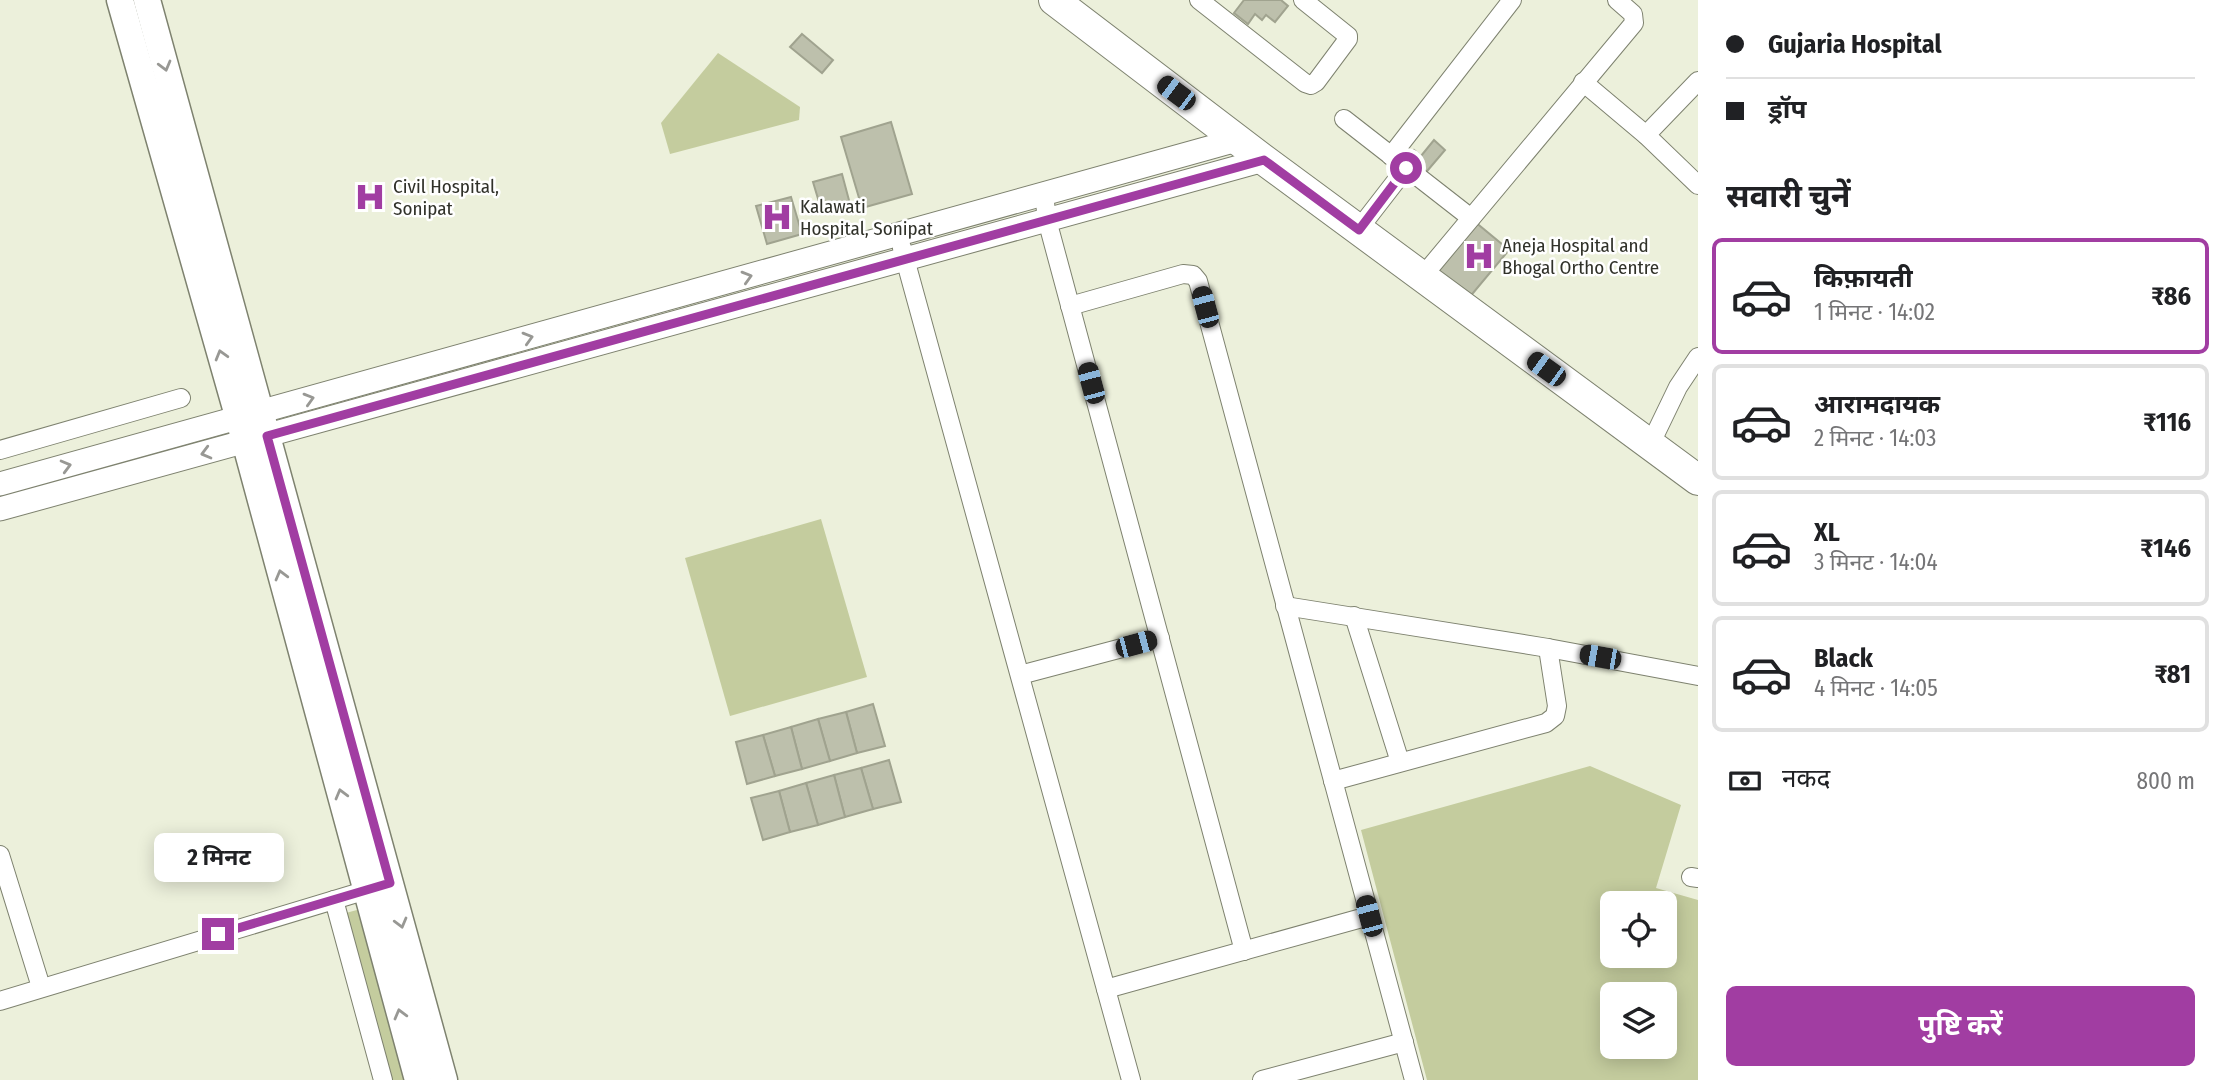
<!DOCTYPE html>
<html lang="hi">
<meta charset="utf-8">
<style>
body{margin:0;font-family:"Fira Sans Condensed","Noto Sans Devanagari",sans-serif;background:#f6f6f6;color:#202124;height:100vh;display:flex;flex-direction:column;font-size:26px;white-space:nowrap}
*{box-sizing:border-box;margin:0}
p{font-size:23px;color:#757577}
.icon{flex:none;width:38px;height:38px;fill:none;stroke:currentColor;stroke-width:2;stroke-linecap:round;stroke-linejoin:round}
.map{position:relative;flex:1;overflow:hidden}
.details{display:flex;flex-direction:column;background:#fff;width:525px}
.details>*{flex:none}
.guide{display:grid;align-content:center;height:154px;padding:0 28px;background:#fff}
.tools{position:absolute;left:1600px;top:891px;display:grid;gap:14px}
.tools a{display:grid;place-items:center;width:77px;height:77px;border-radius:10px;background:#fff;box-shadow:0 4px 18px #0003;font-size:35px}
.end{position:absolute;width:32px;height:32px;margin:-16px;border:9px solid #a13da2;background:#fff;box-shadow:0 0 0 4px #fff}
.from{border-radius:50%}
.bubble{position:absolute;height:49px;border-radius:10px;background:#fff;box-shadow:0 4px 18px #0003;font-size:23px;font-weight:700;line-height:49px;text-align:center}
.car{position:absolute;width:21px;height:42px;margin:-21px -10px;border-radius:9px;box-shadow:0 0 5px 2px #0007;background:linear-gradient(#222 24%,#8ab4d8 0 40%,#222 0 76%,#8ab4d8 0 86%,#222 0)}
.guide b{display:flex;align-items:center;gap:24px;height:66px;font-size:26px}
.guide b+b{border-top:2px solid #e0e0e0}
.guide i{width:18px;height:18px;background:#202124}
ul{padding:0;list-style:none}
li{display:flex;align-items:center;gap:21px;height:116px;margin:0 14px 10px;padding:0 14px;border:4px solid #e0e0e0;border-radius:10px}
li div{flex:1}
li b{display:block;font-size:26px}
li em{font-style:normal;font-weight:700}
li.current{border-color:#a13da2}
li>.icon{width:63px;height:63px;stroke-width:1.5}
h2{padding:0 28px;font-size:32px;line-height:84px}
.pay{display:flex;align-items:center;gap:18px;height:77px;padding:0 28px;font-size:26px}
.pay p{margin-inline-start:auto}
.primary-button{display:flex;gap:14px;margin-top:auto;padding:14px 28px}
.primary-button a{flex:1;height:80px;border-radius:10px;background:#a13da2;color:#fff;font-size:28px;font-weight:700;line-height:80px;text-align:center}
main{display:flex;flex:1;min-height:0}
.map>svg:first-child{display:block}
.green{fill:#c4cc9e;fill-rule:evenodd}
.building{fill:#bdc0ac;stroke:#a0a38f;stroke-width:2}
.lines{fill:none;stroke-linecap:round;stroke-linejoin:round}
.street-casing{stroke:#7e826f;stroke-width:20}
.secondary-casing{stroke:#7e826f;stroke-width:25}
.primary-casing{stroke:#7e826f;stroke-width:29}
.highway-casing{stroke:#7e826f;stroke-width:32}
.street{stroke:#fff;stroke-width:18}
.secondary{stroke:#fff;stroke-width:23}
.primary{stroke:#fff;stroke-width:26}
.highway{stroke:#fff;stroke-width:30}
.oneway{stroke:#989894}
.route{stroke:#a13da2;stroke-width:9}
.labels{text-anchor:middle;dominant-baseline:central;stroke-width:5;stroke-linejoin:round;paint-order:stroke}
.poi-label{font-size:19px;fill:#303129;stroke:#fff;text-anchor:start}
</style>
<main>
<div class="map">
<svg width="1698" height="1080" viewBox="0 0 1698 1080">
<rect width="100%" height="100%" fill="#ecf0db"/>
<g class="green">
<path d="M718,53L800,107L799,120L670,154L661,123Z"/>
<path d="M821,519L867,677L730,716L685,558Z"/>
<path d="M1590,766L1681,805L1656,888L1698,900V1080H1427L1361,830ZM1664,903V956H1612V903ZM1664,994V1046H1612V994Z"/>
<path d="M364,908L411,1080H391L346,913Z"/>
</g>
<g class="building">
<path d="M1244,0H1281L1288,6L1275,22L1266,15L1262,20L1255,14L1248,24L1234,13Z"/>
<path d="M802,34L833,60L822,73L790,47Z"/>
<path d="M891,122L912,194L862,208L841,137Z"/>
<path d="M1434,140L1445,150L1422,177L1403,162L1414,150L1421,156Z"/>
<path d="M842,174L850,204L822,212L813,182Z"/>
<path d="M791,197L802,234L767,244L756,206Z"/>
<path d="M1474,221L1509,250L1463,305L1428,276Z"/>
<path d="M873,704L885,746L857,753L846,712Z"/>
<path d="M846,712L857,753L830,761L818,719Z"/>
<path d="M818,719L830,761L802,769L791,727Z"/>
<path d="M791,727L802,769L775,776L763,735Z"/>
<path d="M763,735L775,776L747,784L736,742Z"/>
<path d="M889,760L901,802L873,809L861,768Z"/>
<path d="M861,768L873,809L845,817L834,775Z"/>
<path d="M834,775L845,817L818,825L806,783Z"/>
<path d="M806,783L818,825L790,832L779,791Z"/>
<path d="M779,791L790,832L763,840L751,798Z"/>
</g>
<g class="lines">
<g class="street-casing">
<g id="street">
<path d="M1199,0L1305,83L1311,85L1316,82L1348,39V36L1303,0"/>
<path d="M1698,81L1646,135L1698,185"/>
<path d="M1583,82L1646,135"/>
<path d="M1344,119L1471,218"/>
<path d="M1391,156L1512,0"/>
<path d="M1044,194L1047,220L1244,951"/>
<path d="M1358,230L1406,168"/>
<path d="M902,248L1131,1080"/>
<path d="M1422,277L1634,23L1633,14L1617,0"/>
<path d="M1070,306L1183,274L1193,275L1198,281L1414,1080"/>
<path d="M1650,445L1678,387L1698,357"/>
<path d="M0,450L181,398"/>
<path d="M1285,606L1548,648L1698,676"/>
<path d="M1354,616L1400,762"/>
<path d="M1020,675L1160,638"/>
<path d="M1333,781L1546,723L1555,716L1557,706L1548,648"/>
<path d="M0,855L41,987"/>
<path d="M1691,877L1698,878"/>
<path d="M334,900L383,1080"/>
<path d="M1106,989L1369,916"/>
<path d="M0,1001L377,887"/>
<path d="M1262,1080L1404,1042"/>
</g>
</g>
<g class="secondary-casing">
<g id="secondary">
<path d="M0,484L1237,140"/>
<path d="M0,509L1264,160"/>
</g>
</g>
<g class="primary-casing">
<g id="primary">
<path d="M120,0L239,419L418,1080"/>
<path d="M147,0L444,1080"/>
</g>
</g>
<g class="highway-casing">
<path id="highway" d="M1054,0L1264,160L1698,480"/>
</g>
<use href="#street" class="street"/>
<use href="#secondary" class="secondary"/>
<use href="#primary" class="primary"/>
<use href="#highway" class="highway"/>
</g>
<defs><path id="oneway-chevron" d="M-2-3.5L2.5 0L-2 3.5" fill="none" stroke-width="1.6" stroke-linecap="round" stroke-linejoin="round" transform="scale(1.75)"/></defs>
<g class="oneway">
<use href="#oneway-chevron" transform="translate(165 66) rotate(75)"/>
<use href="#oneway-chevron" transform="translate(747 277) rotate(-16)"/>
<use href="#oneway-chevron" transform="translate(528 338) rotate(-16)"/>
<use href="#oneway-chevron" transform="translate(221 355) rotate(-106)"/>
<use href="#oneway-chevron" transform="translate(309 399) rotate(-16)"/>
<use href="#oneway-chevron" transform="translate(206 453) rotate(165)"/>
<use href="#oneway-chevron" transform="translate(66 466) rotate(-15)"/>
<use href="#oneway-chevron" transform="translate(281 575) rotate(-105)"/>
<use href="#oneway-chevron" transform="translate(341 794) rotate(-105)"/>
<use href="#oneway-chevron" transform="translate(401 923) rotate(75)"/>
<use href="#oneway-chevron" transform="translate(400 1014) rotate(-105)"/>
</g>
<g class="lines">
<path class="route" d="M218,934L390,883L267,436L1264,160L1359,230L1406,168"/>
</g>
<defs>
<g id="hospital-bare" transform="scale(2.415)"><path d="M-5-5h3v3.5h4V-5h3V5h-3V1.5h-4V5h-3Z" fill="#a13da2" stroke="#fff" stroke-width="2.5" paint-order="stroke"/></g>
</defs>
<g fill-rule="evenodd">
<use href="#hospital-bare" x="370" y="197"/>
<use href="#hospital-bare" x="777" y="217"/>
<use href="#hospital-bare" x="1479" y="256"/>
</g>
<g class="labels">
<g class="poi-label">
<text x="393" y="186">Civil Hospital,<tspan x="393" dy="22">Sonipat</tspan></text>
<text x="800" y="206">Kalawati<tspan x="800" dy="22">Hospital, Sonipat</tspan></text>
<text x="1502" y="245">Aneja Hospital and<tspan x="1502" dy="22">Bhogal Ortho Centre</tspan></text>
</g>
</g>
</svg>
<div class="tools">
<a><svg class="icon" aria-label="locate" viewBox="0 0 24 24"><circle cx="12" cy="12" r="6"/><path d="M12 2v4M12 18v4M2 12h4M18 12h4"/></svg></a>
<a><svg class="icon" aria-label="layers" viewBox="0 0 24 24"><path d="M12 4l9 5-9 5-9-5zM3 14l9 5 9-5"/></svg></a>
</div>
<i class="end from" style="left:1406px;top:168px"></i>
<i class="end" style="left:218px;top:934px"></i>
<div class="bubble" style="left:154px;top:833px;width:130px">2 मिनट</div>
<i class="car" style="left:1176px;top:93px;rotate:307deg"></i>
<i class="car" style="left:1205px;top:307px;rotate:345deg"></i>
<i class="car" style="left:1546px;top:369px;rotate:306deg"></i>
<i class="car" style="left:1091px;top:383px;rotate:345deg"></i>
<i class="car" style="left:1136px;top:644px;rotate:75deg"></i>
<i class="car" style="left:1600px;top:657px;rotate:280deg"></i>
<i class="car" style="left:1369px;top:916px;rotate:345deg"></i>
</div>
<section class="details">
<div class="guide">
<b><i class="from"></i>Gujaria Hospital</b>
<b><i></i>ड्रॉप</b>
</div>
<h2>सवारी चुनें</h2>
<ul>
<li class="current"><svg class="icon" aria-label="car" viewBox="0 0 24 24"><path d="M5 17H2v-5l4-1 3-4h7l3 4 3 1v5h-3M9 17h6M6 11h13"/><circle cx="7" cy="17" r="2"/><circle cx="17" cy="17" r="2"/></svg><div><b>किफ़ायती</b><p>1 मिनट · 14:02</p></div><em>₹86</em></li>
<li><svg class="icon" aria-label="car" viewBox="0 0 24 24"><path d="M5 17H2v-5l4-1 3-4h7l3 4 3 1v5h-3M9 17h6M6 11h13"/><circle cx="7" cy="17" r="2"/><circle cx="17" cy="17" r="2"/></svg><div><b>आरामदायक</b><p>2 मिनट · 14:03</p></div><em>₹116</em></li>
<li><svg class="icon" aria-label="car" viewBox="0 0 24 24"><path d="M5 17H2v-5l4-1 3-4h7l3 4 3 1v5h-3M9 17h6M6 11h13"/><circle cx="7" cy="17" r="2"/><circle cx="17" cy="17" r="2"/></svg><div><b>XL</b><p>3 मिनट · 14:04</p></div><em>₹146</em></li>
<li><svg class="icon" aria-label="car" viewBox="0 0 24 24"><path d="M5 17H2v-5l4-1 3-4h7l3 4 3 1v5h-3M9 17h6M6 11h13"/><circle cx="7" cy="17" r="2"/><circle cx="17" cy="17" r="2"/></svg><div><b>Black</b><p>4 मिनट · 14:05</p></div><em>₹81</em></li>
</ul>
<div class="pay"><svg class="icon" aria-label="cash" viewBox="0 0 24 24"><path d="M3 7h18v10H3z"/><circle cx="12" cy="12" r="2"/></svg>नकद<p>800 m</p></div>
<div class="primary-button"><a>पुष्टि करें</a></div>
</section>
</main>
